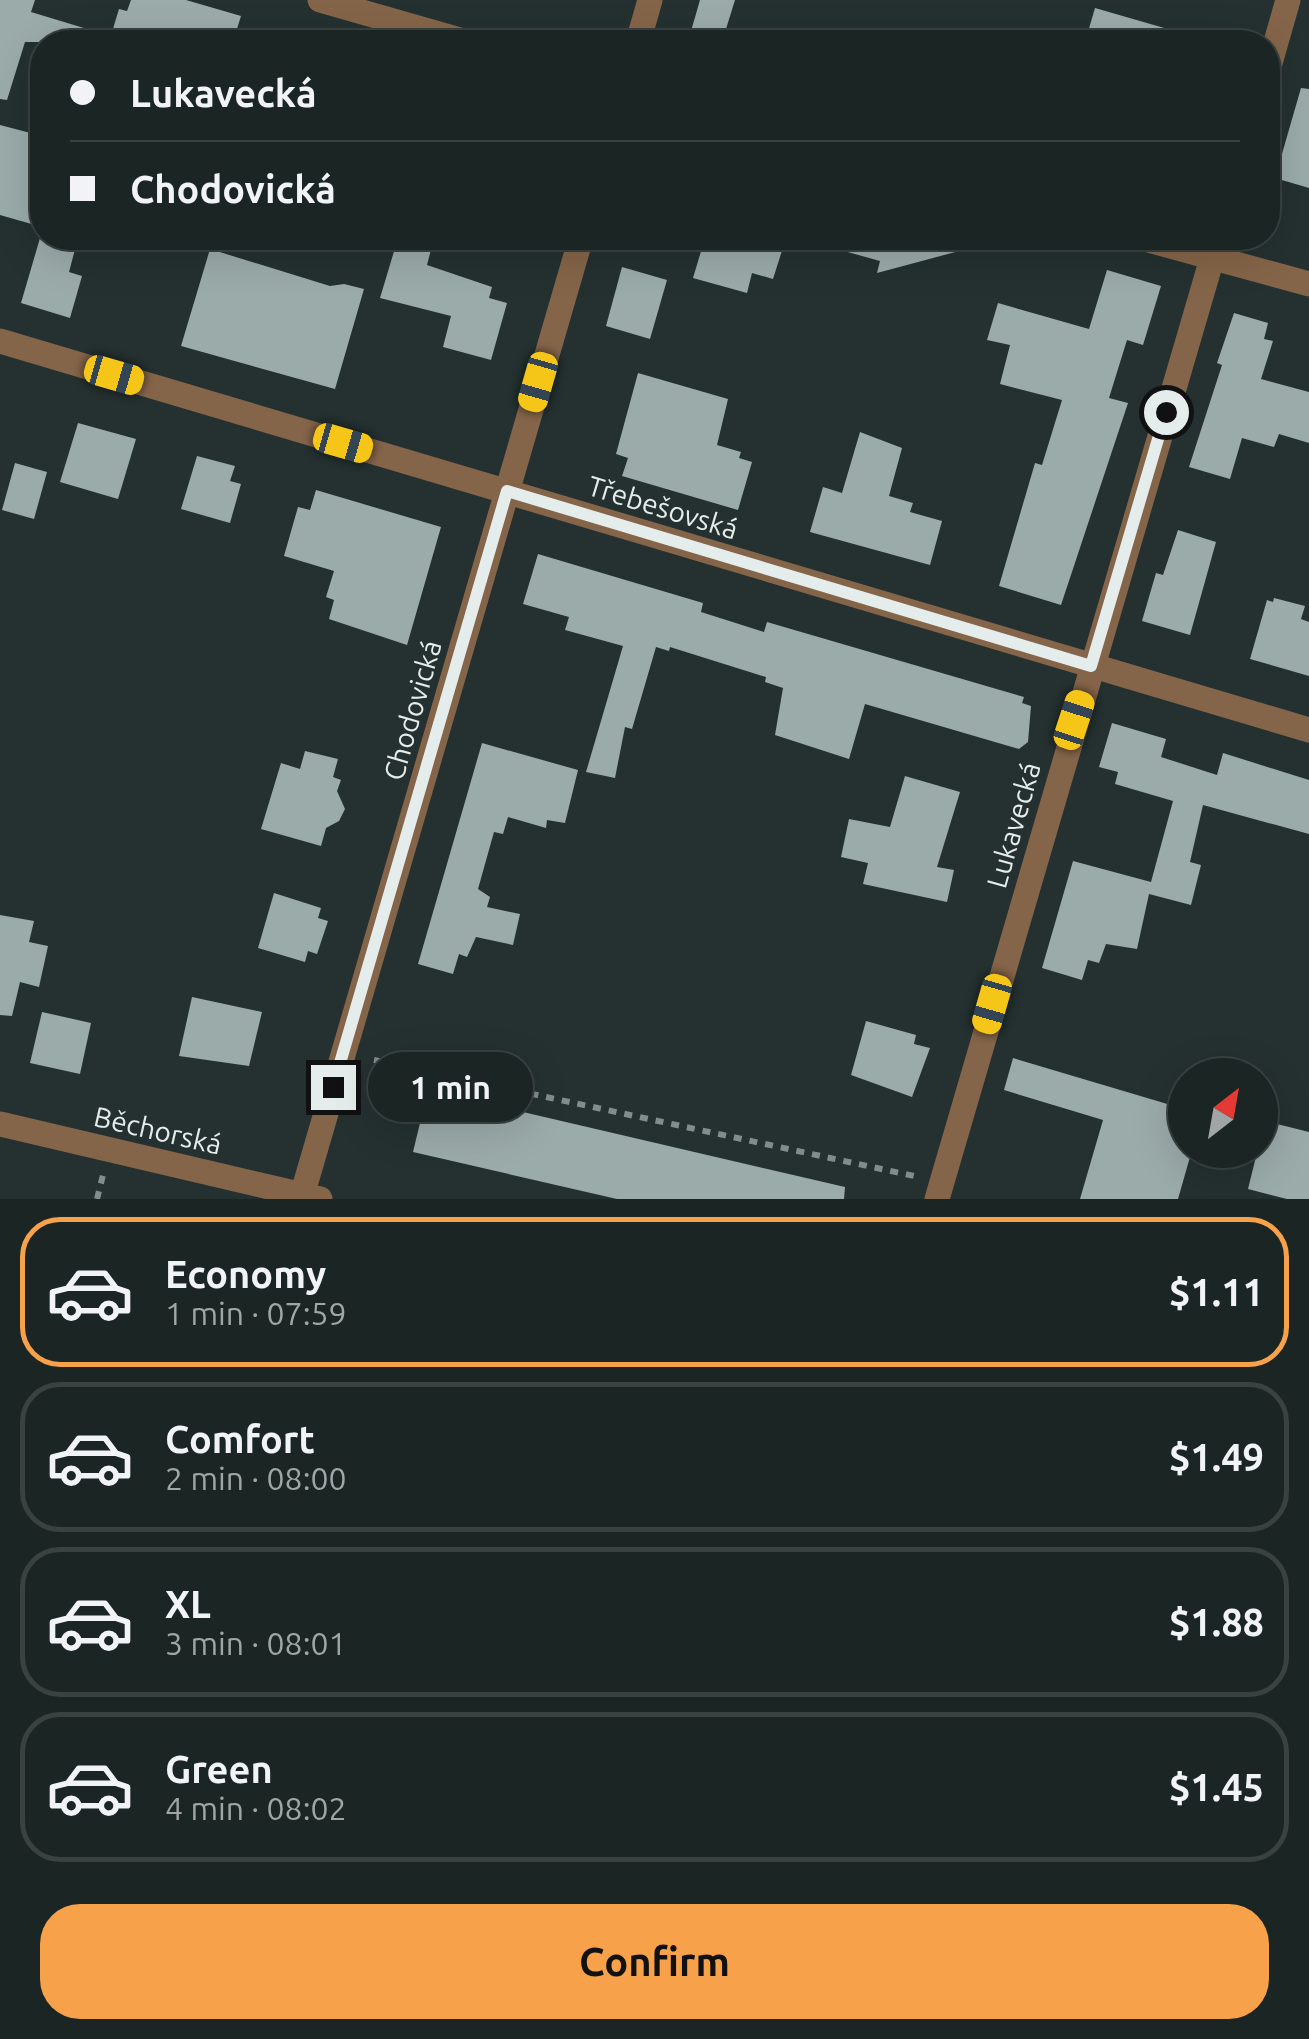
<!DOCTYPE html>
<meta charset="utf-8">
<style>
body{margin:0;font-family:Ubuntu,sans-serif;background:#242d2c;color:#f1f3f6;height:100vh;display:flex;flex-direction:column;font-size:38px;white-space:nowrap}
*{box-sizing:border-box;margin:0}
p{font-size:32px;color:#a0a5a6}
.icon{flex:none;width:55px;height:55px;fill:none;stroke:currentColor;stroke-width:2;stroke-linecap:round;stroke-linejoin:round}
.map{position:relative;height:1199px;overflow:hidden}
.details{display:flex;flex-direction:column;background:#1b2524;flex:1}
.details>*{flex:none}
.banner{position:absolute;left:30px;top:30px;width:1250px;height:220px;border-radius:40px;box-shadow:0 10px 40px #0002,0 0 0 2px #394241;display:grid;align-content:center;height:220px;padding:0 40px;background:#1b2524}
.needle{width:65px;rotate:31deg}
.controls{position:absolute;left:1168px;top:1058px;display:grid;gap:20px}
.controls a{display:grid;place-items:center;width:110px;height:110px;border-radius:50%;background:#1b2524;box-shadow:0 10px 40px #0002,0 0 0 2px #394241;font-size:50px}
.end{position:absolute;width:45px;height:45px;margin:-22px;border:12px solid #e5edec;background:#111;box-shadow:0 0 0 5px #111}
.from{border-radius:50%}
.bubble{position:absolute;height:70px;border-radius:35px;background:#1b2524;box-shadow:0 10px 40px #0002,0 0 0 2px #394241;font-size:32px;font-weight:700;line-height:70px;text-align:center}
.car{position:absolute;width:30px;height:60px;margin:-30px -15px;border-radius:12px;box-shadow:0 0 8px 2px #0007;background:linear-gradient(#f5c518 24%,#345 0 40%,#f5c518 0 76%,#345 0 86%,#f5c518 0)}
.banner b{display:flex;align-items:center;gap:35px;height:95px;font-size:38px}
.banner b+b{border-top:2px solid #394241}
.banner i{width:25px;height:25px;background:#f1f3f6}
ul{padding:18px 0 0;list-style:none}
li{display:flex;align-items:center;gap:30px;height:150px;margin:0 20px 15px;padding:0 20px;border:5px solid #394241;border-radius:40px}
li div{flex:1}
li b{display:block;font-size:38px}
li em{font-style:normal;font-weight:700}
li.active{border-color:#f7a14a}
li>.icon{width:90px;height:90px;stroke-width:1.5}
.primary-button{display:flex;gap:20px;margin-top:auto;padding:20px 40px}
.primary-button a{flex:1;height:115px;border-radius:40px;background:#f7a14a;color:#111;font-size:40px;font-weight:700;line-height:115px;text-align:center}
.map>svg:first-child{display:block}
.building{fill:#9babaa}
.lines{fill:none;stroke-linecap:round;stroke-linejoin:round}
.path{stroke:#828c8b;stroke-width:6;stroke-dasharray:8 8;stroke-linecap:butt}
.minor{stroke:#856549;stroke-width:25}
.route{stroke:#e5edec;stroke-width:12}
.labels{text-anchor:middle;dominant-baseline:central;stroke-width:10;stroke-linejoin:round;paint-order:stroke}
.street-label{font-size:28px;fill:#e5edec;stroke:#243130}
</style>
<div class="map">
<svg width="1309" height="1199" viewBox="0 0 1309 1199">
<rect width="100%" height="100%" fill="#243130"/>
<g class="building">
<path d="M0,0H35L31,12L107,35L106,42H25L7,100L0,99Z"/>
<path d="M131,0H186L241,16L233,42H109L119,9L127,11Z"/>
<path d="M700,0H735L722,42L689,38Z"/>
<path d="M1095,8L1185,34L1184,42H1085Z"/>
<path d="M1301,88L1309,89V188L1275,178Z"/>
<path d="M0,125L42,136V227L0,215Z"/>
<path d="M40,238H78L69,272L82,276L70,318L21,303Z"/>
<path d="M398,238H434L427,265L492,287L489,298L507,303L491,360L443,347L451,316L380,298Z"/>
<path d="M705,238H786L773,279L752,273L747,293L693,278Z"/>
<path d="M827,238H973L974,247L877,273L880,261L826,246Z"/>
<path d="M210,249L330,286L344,284L364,289L335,389L181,346Z"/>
<path d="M622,267L667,280L650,339L606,326Z"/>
<path d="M1107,270L1161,286L1143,345L1127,340L1109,398L1128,403L1061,605L999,586L1035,463L1042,465L1062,400L1000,384L1010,345L987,340L998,303L1089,329Z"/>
<path d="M1234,313L1268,323L1264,339L1273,341L1261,379L1309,392V443L1279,434L1274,447L1242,438L1230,479L1189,467L1222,365L1217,363Z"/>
<path d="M638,373L728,399L717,445L741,452L739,458L752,462L738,510L622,476L628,458L616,454Z"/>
<path d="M78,423L136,439L118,499L60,482Z"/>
<path d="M860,432L902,448L889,496L913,503L910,512L942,521L930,565L810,532L823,487L842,493Z"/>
<path d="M197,456L235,466L230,481L241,484L230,523L181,509Z"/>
<path d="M15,463L47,472L34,519L2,510Z"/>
<path d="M316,490L441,527L407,645L329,619L334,600L326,597L334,571L284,556L298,507L310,510Z"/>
<path d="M1178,530L1216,542L1190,635L1142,621L1156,573L1163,575Z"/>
<path d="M538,554L703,603L701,612L764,632L767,622L1024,697L1022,703L1031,706L1028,742L1019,749L865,704L849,759L775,735L783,688L765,682L766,677L670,647L669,651L656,647L632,729L625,727L615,778L586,772L623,646L565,630L569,617L523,604Z"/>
<path d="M1274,598L1305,606L1301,619L1309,622V676L1250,659L1267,600L1273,602Z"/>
<path d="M1112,723L1166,739L1161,757L1217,775L1223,753L1309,780V834L1203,805L1190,862L1201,865L1191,905L1149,894L1137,949L1106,944L1099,963L1088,960L1082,980L1042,968L1073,861L1151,882L1173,801L1115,784L1118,772L1099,767Z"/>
<path d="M482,743L578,770L565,823L547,820L546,828L508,817L503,834L494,832L478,889L490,897L487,907L520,914L513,945L476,937L467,957L459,954L453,974L418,964Z"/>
<path d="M305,751L338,759L333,777L341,780L337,791L345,809L339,821L326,828L321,846L261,829L281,763L300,769Z"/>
<path d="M905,776L960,792L937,867L954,870L947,902L863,884L868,863L841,857L849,819L890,827Z"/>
<path d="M274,893L321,908L318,918L328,921L317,954L308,951L305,962L258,948Z"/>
<path d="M0,915L34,921L29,942L48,946L39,987L20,982L12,1016L0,1015Z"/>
<path d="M192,997L262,1012L249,1066L179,1056Z"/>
<path d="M42,1012L91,1023L80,1074L30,1063Z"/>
<path d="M866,1021L916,1035L914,1044L930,1048L912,1097L851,1075Z"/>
<path d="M1013,1058L1174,1106L1171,1117L1185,1121V1150H1192L1178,1199H1080L1103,1120L1004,1090Z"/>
<path d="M428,1090L845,1187L844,1199H617L413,1152Z"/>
<path d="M1277,1124L1309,1132V1199H1287L1248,1189L1263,1128L1275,1131Z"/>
</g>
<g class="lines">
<g class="path">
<path d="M374,1060L914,1176"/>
<path d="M97,1199L103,1175"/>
</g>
<g class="minor">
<path d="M320,0L467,42"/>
<path d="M638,42L650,0"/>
<path d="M1268,70L1288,0"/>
<path d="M1141,238L1309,284"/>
<path d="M0,341L1309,730"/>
<path d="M0,1124L320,1199"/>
<path d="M301,1199L581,238"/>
<path d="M937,1199L1218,238"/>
</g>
</g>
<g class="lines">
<path class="route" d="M333,1087L507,491L1091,666L1166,412"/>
</g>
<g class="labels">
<g class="street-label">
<text transform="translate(663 507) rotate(17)">Třebešovská</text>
<text transform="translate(412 710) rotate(-74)">Chodovická</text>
<text transform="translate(1013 825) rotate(-74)">Lukavecká</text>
<text transform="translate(158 1130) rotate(13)">Běchorská</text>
</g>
</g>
</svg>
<div class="controls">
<a><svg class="needle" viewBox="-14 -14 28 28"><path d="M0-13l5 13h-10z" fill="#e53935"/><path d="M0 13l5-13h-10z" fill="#a0a5a6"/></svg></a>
</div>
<i class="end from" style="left:1166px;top:412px"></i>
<i class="end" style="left:333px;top:1087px"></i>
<div class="bubble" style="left:368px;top:1052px;width:165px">1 min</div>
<i class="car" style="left:114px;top:375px;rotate:106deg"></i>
<i class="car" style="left:538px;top:382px;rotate:196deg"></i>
<i class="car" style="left:343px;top:443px;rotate:106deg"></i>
<i class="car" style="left:1074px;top:720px;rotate:18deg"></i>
<i class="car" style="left:992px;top:1004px;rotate:196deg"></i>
<div class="banner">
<b><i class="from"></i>Lukavecká</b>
<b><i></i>Chodovická</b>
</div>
</div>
<section class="details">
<ul>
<li class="active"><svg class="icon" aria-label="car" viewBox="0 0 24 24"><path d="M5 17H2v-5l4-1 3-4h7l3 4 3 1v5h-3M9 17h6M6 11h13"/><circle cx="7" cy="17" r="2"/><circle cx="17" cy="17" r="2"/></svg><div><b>Economy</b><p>1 min · 07:59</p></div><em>$1.11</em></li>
<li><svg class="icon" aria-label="car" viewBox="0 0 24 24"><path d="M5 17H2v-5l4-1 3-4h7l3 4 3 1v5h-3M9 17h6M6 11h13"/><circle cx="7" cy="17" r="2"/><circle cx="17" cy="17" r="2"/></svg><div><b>Comfort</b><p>2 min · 08:00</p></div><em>$1.49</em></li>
<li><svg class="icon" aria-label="car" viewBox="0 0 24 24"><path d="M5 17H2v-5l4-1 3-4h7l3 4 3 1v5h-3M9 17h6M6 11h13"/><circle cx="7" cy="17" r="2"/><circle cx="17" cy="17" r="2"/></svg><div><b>XL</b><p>3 min · 08:01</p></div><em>$1.88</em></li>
<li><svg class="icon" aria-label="car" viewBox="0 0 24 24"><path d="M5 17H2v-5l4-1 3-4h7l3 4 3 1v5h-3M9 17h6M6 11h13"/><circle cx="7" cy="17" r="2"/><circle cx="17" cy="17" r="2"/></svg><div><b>Green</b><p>4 min · 08:02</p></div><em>$1.45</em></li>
</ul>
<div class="primary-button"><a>Confirm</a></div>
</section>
